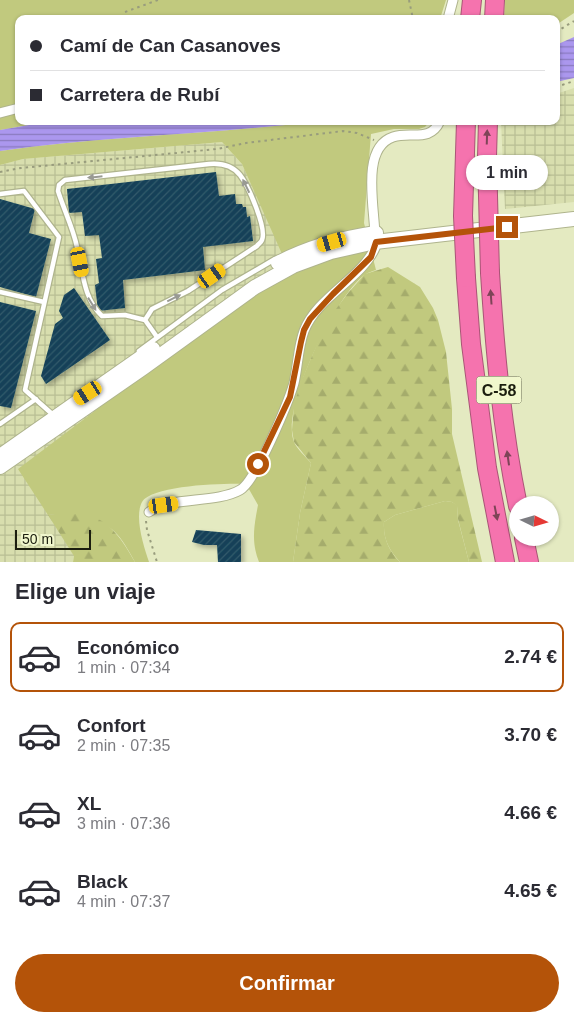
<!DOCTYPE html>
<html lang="es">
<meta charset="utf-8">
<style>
body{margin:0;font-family:Arial,sans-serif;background:#f7f7f7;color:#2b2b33;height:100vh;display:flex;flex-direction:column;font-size:19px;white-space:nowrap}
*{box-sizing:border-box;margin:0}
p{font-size:16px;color:#7c7c81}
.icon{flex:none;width:28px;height:28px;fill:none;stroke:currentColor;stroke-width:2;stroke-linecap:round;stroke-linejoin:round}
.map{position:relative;height:562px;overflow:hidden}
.side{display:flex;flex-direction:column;background:#fff;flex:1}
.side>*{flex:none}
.hud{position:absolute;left:15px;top:15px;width:545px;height:110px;border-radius:10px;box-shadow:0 1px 4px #0004;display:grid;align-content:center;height:110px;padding:0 15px;background:#fff}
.needle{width:32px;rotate:95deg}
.fabs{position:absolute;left:509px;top:496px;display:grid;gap:10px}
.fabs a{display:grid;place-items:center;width:50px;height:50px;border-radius:50%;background:#fff;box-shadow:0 1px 4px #0004;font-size:25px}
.scale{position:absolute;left:15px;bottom:12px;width:76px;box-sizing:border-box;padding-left:5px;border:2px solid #1c1e0f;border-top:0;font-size:14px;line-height:18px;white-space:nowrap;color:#1c1e0f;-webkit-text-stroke:4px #f1f7cd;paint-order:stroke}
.end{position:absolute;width:22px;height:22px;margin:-11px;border:6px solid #b45309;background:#fff;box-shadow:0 0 0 2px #fff}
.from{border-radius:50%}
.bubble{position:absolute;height:35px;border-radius:18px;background:#fff;box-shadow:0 1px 4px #0004;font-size:16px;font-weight:700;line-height:35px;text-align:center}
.car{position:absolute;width:15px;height:30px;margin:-15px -8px;border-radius:6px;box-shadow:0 0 4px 1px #0007;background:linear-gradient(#f5c518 24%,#345 0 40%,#f5c518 0 76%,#345 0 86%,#f5c518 0)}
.hud b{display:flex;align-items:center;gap:18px;height:48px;font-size:19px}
.hud b+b{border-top:1px solid #e1e1e2}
.hud i{width:12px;height:12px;background:#2b2b33}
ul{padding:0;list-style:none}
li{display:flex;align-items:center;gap:15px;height:70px;margin:0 10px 8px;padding:0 5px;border:2px solid transparent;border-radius:10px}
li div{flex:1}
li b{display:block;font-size:19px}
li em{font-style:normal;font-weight:700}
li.selected{border-color:#b45309}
li>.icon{width:45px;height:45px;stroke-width:1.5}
h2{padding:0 15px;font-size:22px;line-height:60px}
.button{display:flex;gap:10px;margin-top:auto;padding:10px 15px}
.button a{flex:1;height:58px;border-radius:30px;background:#b45309;color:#fff;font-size:20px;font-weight:700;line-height:58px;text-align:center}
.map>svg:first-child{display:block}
.industrial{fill:url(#industrial-grid)}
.green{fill:#c1c97e}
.forest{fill:url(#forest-firs)}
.water{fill:url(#water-rules)}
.building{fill:url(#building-hatch);filter:url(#shadow)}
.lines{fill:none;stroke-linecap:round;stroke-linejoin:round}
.service-casing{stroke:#afb48d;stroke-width:7}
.minor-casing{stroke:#afb48d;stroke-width:11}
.secondary-casing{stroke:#afb48d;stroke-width:16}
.motorway-casing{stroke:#a95576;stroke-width:20}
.path{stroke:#989c7d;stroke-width:2;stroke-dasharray:2.5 4;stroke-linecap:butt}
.service{stroke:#fff;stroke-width:4.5}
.minor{stroke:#fff;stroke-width:9}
.secondary{stroke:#fff;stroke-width:14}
.motorway{stroke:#f573ae;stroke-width:18}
.motorway-bridge-casing{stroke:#a95576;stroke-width:20;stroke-linecap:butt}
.motorway-bridge{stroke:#f573ae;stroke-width:18}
.oneway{fill:#7e4457}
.oneway2{fill:#999a93}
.route{stroke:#b45309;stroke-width:6}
.labels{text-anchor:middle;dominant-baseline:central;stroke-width:5;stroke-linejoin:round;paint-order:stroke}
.shield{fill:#f1f7cd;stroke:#5c5f48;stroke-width:1}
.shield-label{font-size:16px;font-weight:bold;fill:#1c1e0f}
</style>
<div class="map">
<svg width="574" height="562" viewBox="0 0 574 562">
<defs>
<pattern id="industrial-grid" width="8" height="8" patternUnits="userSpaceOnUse" patternTransform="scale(1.25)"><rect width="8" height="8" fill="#d8deae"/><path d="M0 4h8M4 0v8" fill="none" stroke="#b9be94"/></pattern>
<pattern id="forest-firs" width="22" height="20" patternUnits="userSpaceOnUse" patternTransform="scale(1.25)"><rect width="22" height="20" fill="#c1c97e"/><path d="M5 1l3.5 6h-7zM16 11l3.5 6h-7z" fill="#a5ac6c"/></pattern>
<pattern id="water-rules" width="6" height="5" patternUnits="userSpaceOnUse" patternTransform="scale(1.25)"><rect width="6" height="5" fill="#ab97ee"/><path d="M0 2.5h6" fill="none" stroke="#8a7bbf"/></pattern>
<pattern id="building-hatch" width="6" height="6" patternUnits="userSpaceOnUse" patternTransform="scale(1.25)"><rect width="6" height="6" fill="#124158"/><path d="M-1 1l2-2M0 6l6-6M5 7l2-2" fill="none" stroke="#345a6b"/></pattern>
<filter id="shadow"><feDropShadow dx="3" dy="3" stdDeviation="2.5" flood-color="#0004"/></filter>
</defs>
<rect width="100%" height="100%" fill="#e4eac1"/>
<g class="industrial">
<path d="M574,88V202L505,209L501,121H556V94Z"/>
<path d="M222,142L242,164L291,271L169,355L74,556L73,562H0V165L23,159Z"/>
</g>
<g class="green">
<path d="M0,0H446L440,19H19V121H52L0,130Z"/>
<path d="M505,0H574V13L556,25V19H504Z"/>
<path d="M322,121H430L425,127L419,129H394L371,134L364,223L376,270C373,271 369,272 366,274C337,292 280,409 294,442C297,449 306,457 311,463L300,513L293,562H259C251,542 254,526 258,505L246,484C226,483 152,485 142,502C134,517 144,547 149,562H135C120,535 114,524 83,517C70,514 61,513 48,515L18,469L169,355L290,272L242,164L222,142L23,159L0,165V151C107,136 215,134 322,121Z"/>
<path d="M445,501L452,502L457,505L458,520L469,562H400C389,550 383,539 384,522L395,515Z"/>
</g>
<g class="forest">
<path d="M388,267L420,287L433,308L438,320L446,352L452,409V434L482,562H469L458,519L457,506L452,502L445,501L395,515L384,522C383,538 389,551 400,562H293L300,513L311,463L294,442L292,430L294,405L301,382L320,337L333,313L348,293L365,274Z"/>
<path d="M63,513C70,513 78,513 86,515C110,519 124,543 135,562H73L74,556L48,515Z"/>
</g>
<g class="water">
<path d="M574,37V78L556,82V45Z"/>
<path d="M52,121H322C215,134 107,136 0,151V130Z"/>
</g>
<g class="building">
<path d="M216,172L219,196L235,194L236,204H242L243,207H246L247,217L250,216L253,241L203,247L205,270L123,280L125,308L98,311L95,285L99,283L96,259L102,258L99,235L85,236L82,212L69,213L67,189Z"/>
<path d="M0,199L35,209L29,233L51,239L36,297L0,287Z"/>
<path d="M74,288L110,340L46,384L41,376L55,324L63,318L59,311L64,295Z"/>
<path d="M0,302L36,311L11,408L0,406Z"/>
<path d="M196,530L241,534V562H218L217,545H204L192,542Z"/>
</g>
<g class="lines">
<g class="service-casing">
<g id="service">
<path d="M0,194L24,191L59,237L25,390L51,413"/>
<path d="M0,292L44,302"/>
<path d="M145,320L125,315L102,316C83,298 83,272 77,247C73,228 64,210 58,191L59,185L65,180L209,164C220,163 232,165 240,175C248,185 267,228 262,240C261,243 258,244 257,246L188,291L152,309L145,320L157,337"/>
<path d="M139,351L222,290L275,259"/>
<path d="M0,424L36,399"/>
</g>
</g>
<g class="minor-casing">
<g id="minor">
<path d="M448,19L453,0"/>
<path d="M0,113L19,108"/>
<path d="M149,512C170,496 215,504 240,490C256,481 288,403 294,383C298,366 298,347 304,331C317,297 361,279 375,248C378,220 357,149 393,137C411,131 430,143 440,121"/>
</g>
</g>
<g class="secondary-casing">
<g id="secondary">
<path d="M278,263C309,247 342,238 376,233"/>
<path d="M0,456L153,349"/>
<path d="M0,467L143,368L255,287L293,266L331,252L375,242L574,219"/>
</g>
</g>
<g class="motorway-casing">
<g id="motorway">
<path d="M470,19L472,0"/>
<path d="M494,19L495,0"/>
<path d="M490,273C495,352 502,428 518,506"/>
<path d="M466,278L471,344L487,468L505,562"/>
<path d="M524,538L529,562"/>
</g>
</g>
<g class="path">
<path d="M409,0L413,19"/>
<path d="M125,12L158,0"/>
<path d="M556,32L574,21"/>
<path d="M556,87L574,81"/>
<path d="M0,172L21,168L217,149L246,143L343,131L357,133L374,140"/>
<path d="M146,521L147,530L157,562"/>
</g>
<use href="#service" class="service"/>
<use href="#minor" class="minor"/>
<use href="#secondary" class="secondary"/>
<use href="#motorway" class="motorway"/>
<g class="motorway-bridge-casing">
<g id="motorway-bridge">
<path d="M466,121L463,216L466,278"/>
<path d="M488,121L487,157L490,273"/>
</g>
</g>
<use href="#motorway-bridge" class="motorway-bridge"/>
</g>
<defs><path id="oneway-solid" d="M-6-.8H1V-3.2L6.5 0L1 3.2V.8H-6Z" transform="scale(1.25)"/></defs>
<g class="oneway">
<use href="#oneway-solid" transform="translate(487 137) rotate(-88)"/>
<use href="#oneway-solid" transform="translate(491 297) rotate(-94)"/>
<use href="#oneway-solid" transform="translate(508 458) rotate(-98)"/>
<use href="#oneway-solid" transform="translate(496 513) rotate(79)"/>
</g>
<g class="oneway2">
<use href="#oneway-solid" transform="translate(95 177) rotate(174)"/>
<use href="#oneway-solid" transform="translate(246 186) rotate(-116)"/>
<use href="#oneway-solid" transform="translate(174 298) rotate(-26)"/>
<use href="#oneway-solid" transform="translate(92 304) rotate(58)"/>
</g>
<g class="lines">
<path class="route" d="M258,464L290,397L301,342L304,330L310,319L333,294L371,257L376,242L507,227"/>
</g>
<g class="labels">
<rect class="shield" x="476.5" y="376.5" width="45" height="27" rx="4"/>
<g class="shield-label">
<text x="499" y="390">C-58</text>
</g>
</g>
</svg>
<div class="fabs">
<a><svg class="needle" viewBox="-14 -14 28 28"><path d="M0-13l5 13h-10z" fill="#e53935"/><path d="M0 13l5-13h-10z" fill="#7c7c81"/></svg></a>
</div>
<div class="scale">50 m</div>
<i class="end from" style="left:258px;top:464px"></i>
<i class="end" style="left:507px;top:227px"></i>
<div class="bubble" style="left:466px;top:155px;width:82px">1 min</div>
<i class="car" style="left:332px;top:242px;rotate:254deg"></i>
<i class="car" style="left:80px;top:262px;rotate:169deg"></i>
<i class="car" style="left:212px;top:276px;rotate:55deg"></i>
<i class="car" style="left:88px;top:393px;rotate:237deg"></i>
<i class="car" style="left:164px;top:505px;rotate:82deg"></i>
<div class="hud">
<b><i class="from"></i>Camí de Can Casanoves</b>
<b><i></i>Carretera de Rubí</b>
</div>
</div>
<section class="side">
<h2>Elige un viaje</h2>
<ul>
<li class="selected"><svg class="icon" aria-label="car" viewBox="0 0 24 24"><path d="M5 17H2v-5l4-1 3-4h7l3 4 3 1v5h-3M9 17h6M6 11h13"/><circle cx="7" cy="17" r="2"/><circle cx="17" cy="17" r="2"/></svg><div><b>Económico</b><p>1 min · 07:34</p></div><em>2.74 €</em></li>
<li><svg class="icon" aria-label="car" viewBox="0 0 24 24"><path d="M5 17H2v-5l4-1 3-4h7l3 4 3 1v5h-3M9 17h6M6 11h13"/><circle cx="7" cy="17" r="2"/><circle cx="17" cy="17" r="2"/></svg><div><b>Confort</b><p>2 min · 07:35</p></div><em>3.70 €</em></li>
<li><svg class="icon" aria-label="car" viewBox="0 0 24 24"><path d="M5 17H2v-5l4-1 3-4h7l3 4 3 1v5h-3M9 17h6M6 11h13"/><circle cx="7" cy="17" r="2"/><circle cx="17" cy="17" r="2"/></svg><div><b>XL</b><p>3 min · 07:36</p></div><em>4.66 €</em></li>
<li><svg class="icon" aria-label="car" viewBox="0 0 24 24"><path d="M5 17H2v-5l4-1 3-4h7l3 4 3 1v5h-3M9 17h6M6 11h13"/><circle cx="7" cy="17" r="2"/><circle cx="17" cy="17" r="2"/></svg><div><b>Black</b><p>4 min · 07:37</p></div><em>4.65 €</em></li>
</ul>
<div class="button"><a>Confirmar</a></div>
</section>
